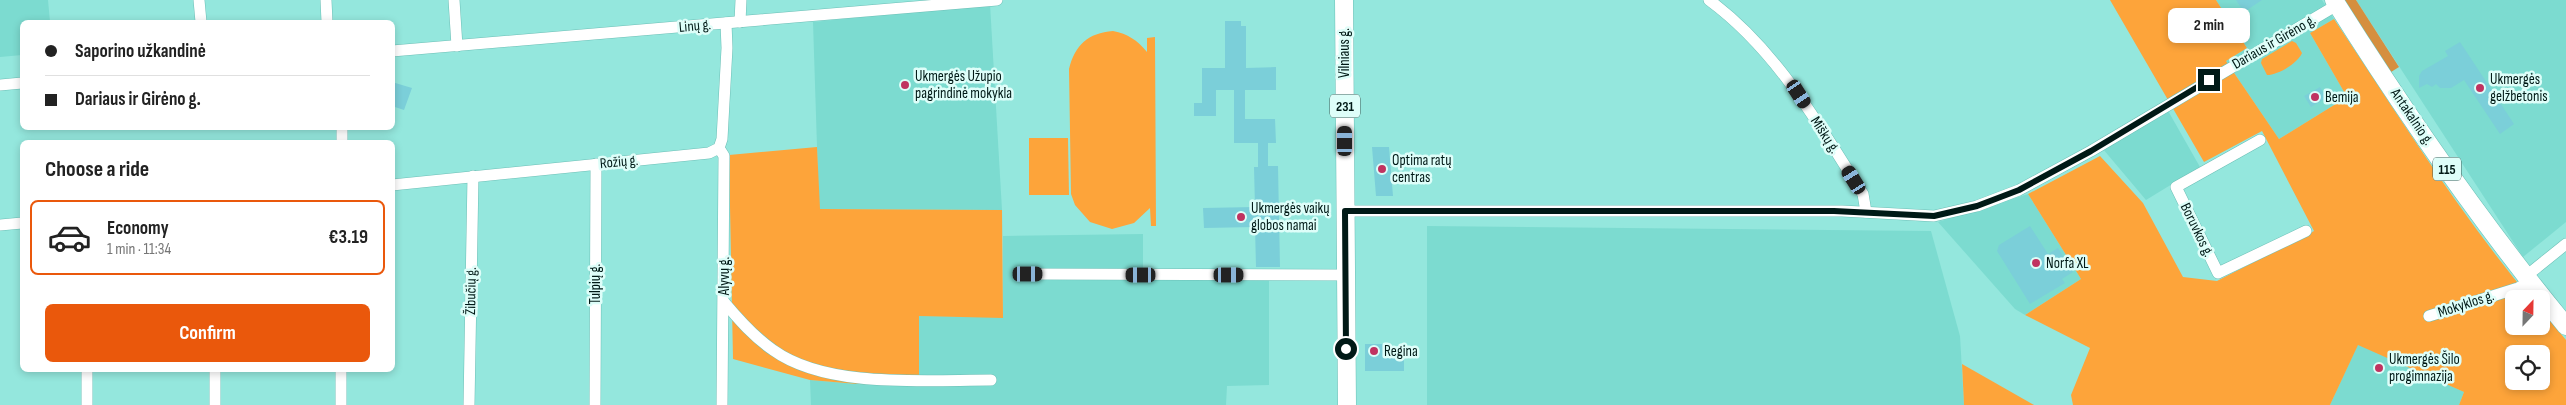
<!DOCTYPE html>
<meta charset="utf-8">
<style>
body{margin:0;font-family:"Sofia Sans Condensed",sans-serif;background:#f2f2f2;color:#222;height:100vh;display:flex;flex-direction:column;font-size:19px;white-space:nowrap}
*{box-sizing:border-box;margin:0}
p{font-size:16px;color:#767676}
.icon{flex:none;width:28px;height:28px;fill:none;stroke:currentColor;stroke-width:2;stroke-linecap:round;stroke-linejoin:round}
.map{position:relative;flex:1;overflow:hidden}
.panel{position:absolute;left:20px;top:140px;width:375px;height:232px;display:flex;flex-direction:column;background:#fff;border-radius:8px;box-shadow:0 2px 8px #0003}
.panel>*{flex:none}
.top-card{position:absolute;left:20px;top:20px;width:375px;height:110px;border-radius:8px;box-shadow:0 2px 8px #0003;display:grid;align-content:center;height:110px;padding:0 25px;background:#fff}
.needle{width:32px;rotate:22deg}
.buttons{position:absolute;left:2505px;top:290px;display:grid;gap:10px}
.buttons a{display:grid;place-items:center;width:45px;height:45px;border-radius:8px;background:#fff;box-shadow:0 2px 8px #0003;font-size:25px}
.end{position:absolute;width:22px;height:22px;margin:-11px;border:6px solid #001916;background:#fff;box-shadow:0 0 0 2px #fff}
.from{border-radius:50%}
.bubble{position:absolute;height:35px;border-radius:8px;background:#fff;box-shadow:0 2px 8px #0003;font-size:16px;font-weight:700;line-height:35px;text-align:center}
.car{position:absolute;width:15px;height:30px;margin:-15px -8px;border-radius:6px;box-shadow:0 0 4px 1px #0007;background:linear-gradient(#222 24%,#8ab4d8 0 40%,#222 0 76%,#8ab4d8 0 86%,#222 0)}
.top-card b{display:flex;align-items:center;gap:18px;height:48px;font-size:19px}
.top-card b+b{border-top:1px solid #e0e0e0}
.top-card i{width:12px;height:12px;background:#222}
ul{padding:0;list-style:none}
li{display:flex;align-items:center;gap:15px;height:75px;margin:0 10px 8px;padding:0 15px;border:2px solid #e0e0e0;border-radius:8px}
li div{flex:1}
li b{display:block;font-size:19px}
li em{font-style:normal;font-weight:700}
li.active{border-color:#ea580c}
li>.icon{width:45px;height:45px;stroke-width:1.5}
h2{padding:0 25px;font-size:22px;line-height:60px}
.action{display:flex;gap:10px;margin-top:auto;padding:10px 25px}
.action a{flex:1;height:58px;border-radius:8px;background:#ea580c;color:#fff;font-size:20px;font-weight:700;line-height:58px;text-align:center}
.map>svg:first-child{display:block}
.built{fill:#7cdbd0}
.green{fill:#fda43a;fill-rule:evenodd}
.forest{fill:#d58f3f}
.building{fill:#7bcfd9}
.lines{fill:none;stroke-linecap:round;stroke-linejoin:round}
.minor-casing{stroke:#6cbfb6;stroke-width:12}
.primary-casing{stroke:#6cbfb6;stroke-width:19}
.minor{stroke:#fff;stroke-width:11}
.primary{stroke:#fff;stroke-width:18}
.route{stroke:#001916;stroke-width:6}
.poi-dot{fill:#c03361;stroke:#defef9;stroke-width:2}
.labels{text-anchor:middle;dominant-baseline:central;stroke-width:5;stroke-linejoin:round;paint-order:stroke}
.shield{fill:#defef9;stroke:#435e5a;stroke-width:1}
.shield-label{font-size:14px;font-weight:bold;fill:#001916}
.street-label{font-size:15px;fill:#001916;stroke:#defef9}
.poi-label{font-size:15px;fill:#001916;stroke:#defef9;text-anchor:start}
</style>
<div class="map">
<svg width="2566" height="405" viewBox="0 0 2566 405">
<rect width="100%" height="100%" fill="#94e7dd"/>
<g class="built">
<path d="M0,0H48L50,22H22V55L0,57Z"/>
<path d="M2216,0H2322L2334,19L2310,33L2347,97L2279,139L2226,61L2247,48Z"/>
<path d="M2356,0H2566V222L2523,257Z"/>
<path d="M990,4L1002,210L819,209L813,22Z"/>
<path d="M2167,109L2200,167L2146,200L2103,149Z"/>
<path d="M2028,194L2081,279L2025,315L2015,309L1938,222Z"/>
<path d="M1427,226L1931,231L1960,336L1964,405H1427Z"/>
<path d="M1143,234V279H1269V385L1227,386L1226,405H811L810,380L857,384L919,385V316L1003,317V236Z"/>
<path d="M2358,344L2464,392L2459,405H2330Z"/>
</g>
<g class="green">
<path d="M2110,0H2216L2247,48L2226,61L2279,139L2347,97L2310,33L2334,19C2397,113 2458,212 2531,299H2514V326H2541V310L2566,340V405H2459L2464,392L2358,345L2330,405H2073L2071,395L2090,348L2025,315L2081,279L2028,194L2100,156L2143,203L2183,277L2217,281L2314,231L2262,131L2204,162ZM2514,354H2541V381H2514Z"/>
<path d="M1113,31C1128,34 1137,40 1147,52V38L1155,37L1156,226H1151L1150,208L1134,223L1112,229L1090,222L1075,205L1071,194L1069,69C1075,45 1088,33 1113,31Z"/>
<path d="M2292,41L2296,43L2302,53C2298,63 2278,75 2267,75L2261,63L2262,59Z"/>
<path d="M1029,138H1068L1069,195H1029Z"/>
<path d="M817,147L820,209L1002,210L1003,318L919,316V385L857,384L810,380L733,359L729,155Z"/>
<path d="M1962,364L2034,405H1964Z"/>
</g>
<path class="forest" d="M2344,0H2356L2399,67L2391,72Z"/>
<g class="building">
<path d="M2236,0H2262L2244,12Z"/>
<path d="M1225,21H1241V26H1246V68L1276,67V90H1245V119H1275L1276,143H1268V166H1278L1280,267H1256L1255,227L1204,228L1203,208L1255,207L1254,167H1258V143H1234V90H1216V116H1194V103H1202V68H1225Z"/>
<path d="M2460,42L2514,124L2500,134L2464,80L2451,88H2440L2436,84L2432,87L2427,84L2419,88V76L2422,71L2448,56L2445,51Z"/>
<path d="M392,82L412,88L404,110L392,106Z"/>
<path d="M2320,87L2326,98L2311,107L2304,96Z"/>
<path d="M1372,147H1389L1393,196H1376Z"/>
<path d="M2030,226L2048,254L2058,248L2073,272L2062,279L2065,283L2030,304L1997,251L1999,245Z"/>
<path d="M1365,344H1383V358H1404V371H1365Z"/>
</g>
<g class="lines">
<g class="minor-casing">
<g id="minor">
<path d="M199,0L201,22"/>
<path d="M326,0L327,22"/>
<path d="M454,0L457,46"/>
<path d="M1709,0C1777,50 1818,124 1863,194L1866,212"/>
<path d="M740,22L741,0"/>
<path d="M392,51L997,0"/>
<path d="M0,85L22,83"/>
<path d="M342,128V142"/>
<path d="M2260,140L2176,187L2218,273L2306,231"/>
<path d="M719,148L724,156L722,405"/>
<path d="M392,185L709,153L719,148L722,139L727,48L726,23"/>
<path d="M1345,211H1842L1934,216L1977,206L2019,190L2091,151L2337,5"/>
<path d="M0,225L22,223"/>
<path d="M1028,274L1344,275"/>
<path d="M2525,277L2566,244"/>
<path d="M724,302C739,320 754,337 773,350C827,389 926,380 991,380"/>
<path d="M2429,316L2518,288L2530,282"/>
<path d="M87,370V405"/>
<path d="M215,370V405"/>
<path d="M341,405V370"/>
<path d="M469,405L473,176"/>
<path d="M595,405L596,164"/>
</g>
</g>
<g class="primary-casing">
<g id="primary">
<path d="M1344,0L1347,405"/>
<path d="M2334,0C2405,113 2481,223 2566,326"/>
</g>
</g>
<use href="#minor" class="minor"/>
<use href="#primary" class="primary"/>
</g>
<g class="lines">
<path class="route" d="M1346,349L1345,211H1834L1934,216L1977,206L2019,190L2091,151L2209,80"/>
</g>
<g class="poi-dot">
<circle cx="905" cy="85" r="5"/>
<circle cx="2480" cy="88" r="5"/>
<circle cx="2315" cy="97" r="5"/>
<circle cx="1382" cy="169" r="5"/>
<circle cx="1241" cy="217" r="5"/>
<circle cx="2036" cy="263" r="5"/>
<circle cx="1374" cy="351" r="5"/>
<circle cx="2379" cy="368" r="5"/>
</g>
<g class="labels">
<g class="shield">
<rect x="1330" y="94.5" width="30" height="23" rx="4"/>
<rect x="2433" y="157.5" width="28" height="23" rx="4"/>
</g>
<g class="shield-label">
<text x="1345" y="106">231</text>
<text x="2447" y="169">115</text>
</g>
<g class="street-label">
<text transform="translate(695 26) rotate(-5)">Linų g.</text>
<text transform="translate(2274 42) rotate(-30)">Dariaus ir Girėno g.</text>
<text transform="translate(1344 53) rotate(-90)">Vilniaus g.</text>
<text transform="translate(2412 117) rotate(56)">Antakalnio g.</text>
<text transform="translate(1825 135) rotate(57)">Miškų g.</text>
<text transform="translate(619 162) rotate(-5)">Rožių g.</text>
<text transform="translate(2197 230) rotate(64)">Boruvkos g.</text>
<text transform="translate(724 276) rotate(-90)">Alyvų g.</text>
<text transform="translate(595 284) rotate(-90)">Tulpių g.</text>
<text transform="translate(471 291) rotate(-89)">Žibučių g.</text>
<text transform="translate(2466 304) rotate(-18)">Mokyklos g.</text>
</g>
<g class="poi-label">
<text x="915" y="76">Ukmergės Užupio<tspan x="915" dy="17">pagrindinė mokykla</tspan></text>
<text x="2490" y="79">Ukmergės<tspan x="2490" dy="17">gelžbetonis</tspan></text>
<text x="2325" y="97">Bemija</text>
<text x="1392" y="160">Optima ratų<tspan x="1392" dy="17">centras</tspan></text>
<text x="1251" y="208">Ukmergės vaikų<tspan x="1251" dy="17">globos namai</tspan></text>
<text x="2046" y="263">Norfa XL</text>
<text x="1384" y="351">Regina</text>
<text x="2389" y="359">Ukmergės Šilo<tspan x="2389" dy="17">progimnazija</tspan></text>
</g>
</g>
</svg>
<div class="buttons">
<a><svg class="needle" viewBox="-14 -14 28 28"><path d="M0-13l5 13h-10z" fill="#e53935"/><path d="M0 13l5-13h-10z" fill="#767676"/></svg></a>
<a><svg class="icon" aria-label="locate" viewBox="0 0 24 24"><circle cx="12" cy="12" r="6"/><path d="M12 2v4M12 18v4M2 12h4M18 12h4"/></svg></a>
</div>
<i class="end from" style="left:1346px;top:349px"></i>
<i class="end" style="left:2209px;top:80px"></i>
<div class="bubble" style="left:2168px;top:8px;width:82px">2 min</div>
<i class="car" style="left:1799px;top:94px;rotate:147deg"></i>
<i class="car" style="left:1345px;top:141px;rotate:0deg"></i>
<i class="car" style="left:1854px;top:180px;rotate:328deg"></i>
<i class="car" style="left:1028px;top:274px;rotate:90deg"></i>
<i class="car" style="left:1141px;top:275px;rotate:270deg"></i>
<i class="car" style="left:1229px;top:275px;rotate:90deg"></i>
<div class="top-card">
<b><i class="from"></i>Saporino užkandinė</b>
<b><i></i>Dariaus ir Girėno g.</b>
</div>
<section class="panel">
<h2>Choose a ride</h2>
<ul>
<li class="active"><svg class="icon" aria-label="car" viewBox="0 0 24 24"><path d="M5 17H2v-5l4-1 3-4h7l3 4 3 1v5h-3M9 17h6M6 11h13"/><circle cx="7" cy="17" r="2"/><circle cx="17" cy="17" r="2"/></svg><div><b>Economy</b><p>1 min · 11:34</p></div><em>€3.19</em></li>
</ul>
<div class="action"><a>Confirm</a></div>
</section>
</div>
